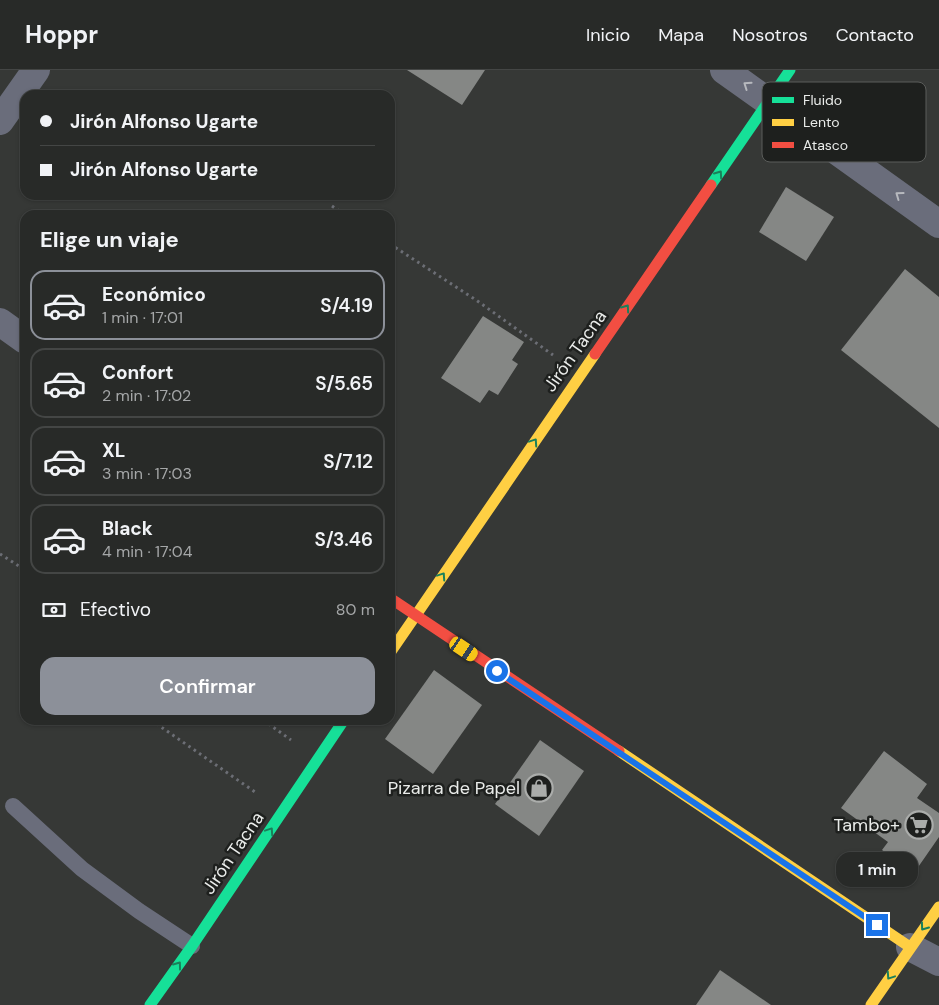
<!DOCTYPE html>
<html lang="es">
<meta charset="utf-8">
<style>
body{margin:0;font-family:"DM Sans",sans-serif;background:#343634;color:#f1f3f6;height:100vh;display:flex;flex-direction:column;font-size:19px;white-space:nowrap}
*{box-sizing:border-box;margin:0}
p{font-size:16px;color:#a5a7a8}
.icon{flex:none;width:28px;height:28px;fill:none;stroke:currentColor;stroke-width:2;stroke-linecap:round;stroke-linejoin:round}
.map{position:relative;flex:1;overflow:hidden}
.details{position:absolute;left:20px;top:140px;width:375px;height:515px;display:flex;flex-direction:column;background:#282a28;border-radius:15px;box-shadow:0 1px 4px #0004,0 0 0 1px #444645}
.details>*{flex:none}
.top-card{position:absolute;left:20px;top:20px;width:375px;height:110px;border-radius:15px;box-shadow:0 1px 4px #0004,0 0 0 1px #444645;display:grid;align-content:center;height:110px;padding:0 20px;background:#282a28}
.end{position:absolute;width:22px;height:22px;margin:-11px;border:6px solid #1a73e8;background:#fff;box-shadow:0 0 0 2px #fff}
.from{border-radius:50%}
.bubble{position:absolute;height:35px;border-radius:15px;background:#282a28;box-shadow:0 1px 4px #0004,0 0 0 1px #444645;font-size:16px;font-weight:600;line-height:35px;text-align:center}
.car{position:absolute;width:15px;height:30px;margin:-15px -8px;border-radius:6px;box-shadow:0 0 4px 1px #0007;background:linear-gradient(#f5c518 24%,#345 0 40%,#f5c518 0 76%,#345 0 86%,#f5c518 0)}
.top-card b{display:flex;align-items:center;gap:18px;height:48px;font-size:19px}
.top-card b+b{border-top:1px solid #444645}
.top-card i{width:12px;height:12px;background:#f1f3f6}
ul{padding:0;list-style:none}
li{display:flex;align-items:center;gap:15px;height:70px;margin:0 10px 8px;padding:0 10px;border:2px solid #444645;border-radius:15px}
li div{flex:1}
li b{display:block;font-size:19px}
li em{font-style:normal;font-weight:600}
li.current{border-color:#8c9099}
li>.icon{width:45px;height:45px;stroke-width:1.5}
h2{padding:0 20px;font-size:22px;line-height:60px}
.pay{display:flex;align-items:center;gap:12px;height:55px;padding:0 20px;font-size:19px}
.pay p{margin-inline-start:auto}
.cta{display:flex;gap:10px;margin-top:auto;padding:10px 20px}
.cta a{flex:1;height:58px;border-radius:15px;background:#8c9099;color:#fff;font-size:20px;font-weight:600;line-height:58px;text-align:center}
header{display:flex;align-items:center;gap:30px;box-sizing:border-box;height:70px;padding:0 25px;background:#282a28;border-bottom:1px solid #444645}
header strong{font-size:24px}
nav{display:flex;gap:28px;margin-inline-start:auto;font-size:18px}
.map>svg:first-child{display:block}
.building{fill:#858785}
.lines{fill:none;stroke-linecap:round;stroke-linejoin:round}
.path{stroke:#6c6e75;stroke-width:3;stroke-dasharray:2.5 4;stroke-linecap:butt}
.lane{stroke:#6a6d7b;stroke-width:16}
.street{stroke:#6a6d7b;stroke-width:28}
.fast{stroke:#16e098;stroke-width:11}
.slow{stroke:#ffcf43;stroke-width:11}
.jam{stroke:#f24e42;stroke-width:11}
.oneway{stroke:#b7b9be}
.oneway2{stroke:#1a805b}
.route{stroke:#1a73e8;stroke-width:6}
.labels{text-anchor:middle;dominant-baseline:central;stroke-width:5;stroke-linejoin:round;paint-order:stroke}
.street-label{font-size:18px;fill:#eaecea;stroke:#1e201e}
.poi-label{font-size:18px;fill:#eaecea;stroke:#1e201e;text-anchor:end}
.key{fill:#1e201e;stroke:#5b5d5b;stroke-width:1}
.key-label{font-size:14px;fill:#eaecea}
</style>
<header>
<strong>Hoppr</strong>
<nav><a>Inicio</a><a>Mapa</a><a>Nosotros</a><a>Contacto</a></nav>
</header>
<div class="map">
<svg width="939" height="935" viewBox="0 0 939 935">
<rect width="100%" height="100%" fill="#363836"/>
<g class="building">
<path d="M407,0H485L462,35Z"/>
<path d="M786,117L834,147L806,191L759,162Z"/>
<path d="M905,199L939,227V358L841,280Z"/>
<path d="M483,246L524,272L512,290L518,294L498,325L489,320L480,333L441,308Z"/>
<path d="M434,600L482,635L433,704L385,669Z"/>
<path d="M540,670L584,701L539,766L495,734Z"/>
<path d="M884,681L927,714L917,728L939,743V767L914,803L882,780L888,772L841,738Z"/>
<path d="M720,900L771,935H696Z"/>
</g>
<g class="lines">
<g class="path">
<path d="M332,136L345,145"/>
<path d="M390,174L476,230L553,285"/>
<path d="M0,484L25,500"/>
<path d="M151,650L255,722"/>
<path d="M263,650L291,670"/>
</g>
<path class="lane" d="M13,736L82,799L139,841L192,876"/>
<g class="street">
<path d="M724,0L939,154"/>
<path d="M0,51L36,0"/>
<path d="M0,252L25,270"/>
<path d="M910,877L939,892"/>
</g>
<g class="fast">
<path d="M711,115L790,0"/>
<path d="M150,935L192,876L344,650"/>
</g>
<g class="slow">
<path d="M390,583L595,284"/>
<path d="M619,681L910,877"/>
<path d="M871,935L939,837"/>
</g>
<g class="jam">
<path d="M595,284L711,115"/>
<path d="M390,528L619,681"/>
</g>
</g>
<defs><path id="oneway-chevron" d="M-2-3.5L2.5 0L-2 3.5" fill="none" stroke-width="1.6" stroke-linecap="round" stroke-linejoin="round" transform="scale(1.25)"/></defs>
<g class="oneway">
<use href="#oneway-chevron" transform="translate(747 15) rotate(-145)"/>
<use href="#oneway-chevron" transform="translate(899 125) rotate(-144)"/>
</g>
<g class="oneway2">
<use href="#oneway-chevron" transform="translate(719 104) rotate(-55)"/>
<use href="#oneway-chevron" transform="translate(626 238) rotate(-55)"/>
<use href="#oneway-chevron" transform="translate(534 372) rotate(-56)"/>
<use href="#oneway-chevron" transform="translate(442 506) rotate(-56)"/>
<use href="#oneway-chevron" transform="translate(270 761) rotate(-56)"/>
<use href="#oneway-chevron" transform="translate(924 857) rotate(126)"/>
<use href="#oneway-chevron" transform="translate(178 895) rotate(-54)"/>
<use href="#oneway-chevron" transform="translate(890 906) rotate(124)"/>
</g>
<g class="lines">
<path class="route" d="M497,601L877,855"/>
</g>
<defs>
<g id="shop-ring" transform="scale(1.4375)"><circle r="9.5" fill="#1e201e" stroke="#abadab" stroke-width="1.5"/><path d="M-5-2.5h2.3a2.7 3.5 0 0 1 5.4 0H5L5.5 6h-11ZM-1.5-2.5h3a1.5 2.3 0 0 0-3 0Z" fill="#abadab"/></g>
<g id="supermarket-ring" transform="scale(1.4375)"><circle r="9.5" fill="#1e201e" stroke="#abadab" stroke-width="1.5"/><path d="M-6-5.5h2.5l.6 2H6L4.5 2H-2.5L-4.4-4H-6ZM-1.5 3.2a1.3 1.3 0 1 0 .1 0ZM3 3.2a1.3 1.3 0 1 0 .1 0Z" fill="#abadab"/></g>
</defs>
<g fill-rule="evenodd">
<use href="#shop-ring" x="539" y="718"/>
<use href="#supermarket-ring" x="919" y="755"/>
</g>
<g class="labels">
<g class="street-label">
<text transform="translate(575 281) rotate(-55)">Jirón Tacna</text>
<text transform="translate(233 783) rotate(-56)">Jirón Tacna</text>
</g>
<g class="poi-label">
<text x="520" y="718">Pizarra de Papel</text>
<text x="900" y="755">Tambo+</text>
</g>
</g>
<rect x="762" y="12" width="164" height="80" rx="8" class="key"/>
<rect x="772" y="27" width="22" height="6" fill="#16e098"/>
<rect x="772" y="49" width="22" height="7" fill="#ffcf43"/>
<rect x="772" y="72" width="22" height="6" fill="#f24e42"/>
<g class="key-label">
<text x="803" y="35">Fluido</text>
<text x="803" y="57">Lento</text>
<text x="803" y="80">Atasco</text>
</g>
</svg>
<i class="end from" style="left:497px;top:601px"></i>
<i class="end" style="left:877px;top:855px"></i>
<div class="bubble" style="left:836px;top:782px;width:82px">1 min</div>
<i class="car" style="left:464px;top:579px;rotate:124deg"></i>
<div class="top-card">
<b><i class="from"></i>Jirón Alfonso Ugarte</b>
<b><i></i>Jirón Alfonso Ugarte</b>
</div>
<section class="details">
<h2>Elige un viaje</h2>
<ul>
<li class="current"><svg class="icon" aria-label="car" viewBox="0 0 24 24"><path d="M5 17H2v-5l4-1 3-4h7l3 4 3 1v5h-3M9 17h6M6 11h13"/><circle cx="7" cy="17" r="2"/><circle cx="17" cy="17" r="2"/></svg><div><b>Económico</b><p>1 min · 17:01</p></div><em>S/4.19</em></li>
<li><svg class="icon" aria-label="car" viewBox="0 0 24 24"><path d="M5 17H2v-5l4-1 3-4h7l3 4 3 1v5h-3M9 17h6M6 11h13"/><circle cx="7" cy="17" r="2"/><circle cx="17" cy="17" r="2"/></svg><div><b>Confort</b><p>2 min · 17:02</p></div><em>S/5.65</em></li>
<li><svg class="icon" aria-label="car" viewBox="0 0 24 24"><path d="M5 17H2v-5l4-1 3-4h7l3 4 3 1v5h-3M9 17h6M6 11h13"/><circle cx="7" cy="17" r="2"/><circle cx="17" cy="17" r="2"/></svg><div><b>XL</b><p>3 min · 17:03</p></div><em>S/7.12</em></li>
<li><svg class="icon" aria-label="car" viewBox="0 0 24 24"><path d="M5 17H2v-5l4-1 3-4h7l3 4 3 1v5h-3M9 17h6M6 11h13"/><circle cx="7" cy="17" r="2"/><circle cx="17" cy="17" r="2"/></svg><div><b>Black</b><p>4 min · 17:04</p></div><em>S/3.46</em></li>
</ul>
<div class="pay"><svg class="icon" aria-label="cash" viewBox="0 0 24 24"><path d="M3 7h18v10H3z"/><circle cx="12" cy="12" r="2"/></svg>Efectivo<p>80 m</p></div>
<div class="cta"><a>Confirmar</a></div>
</section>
</div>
